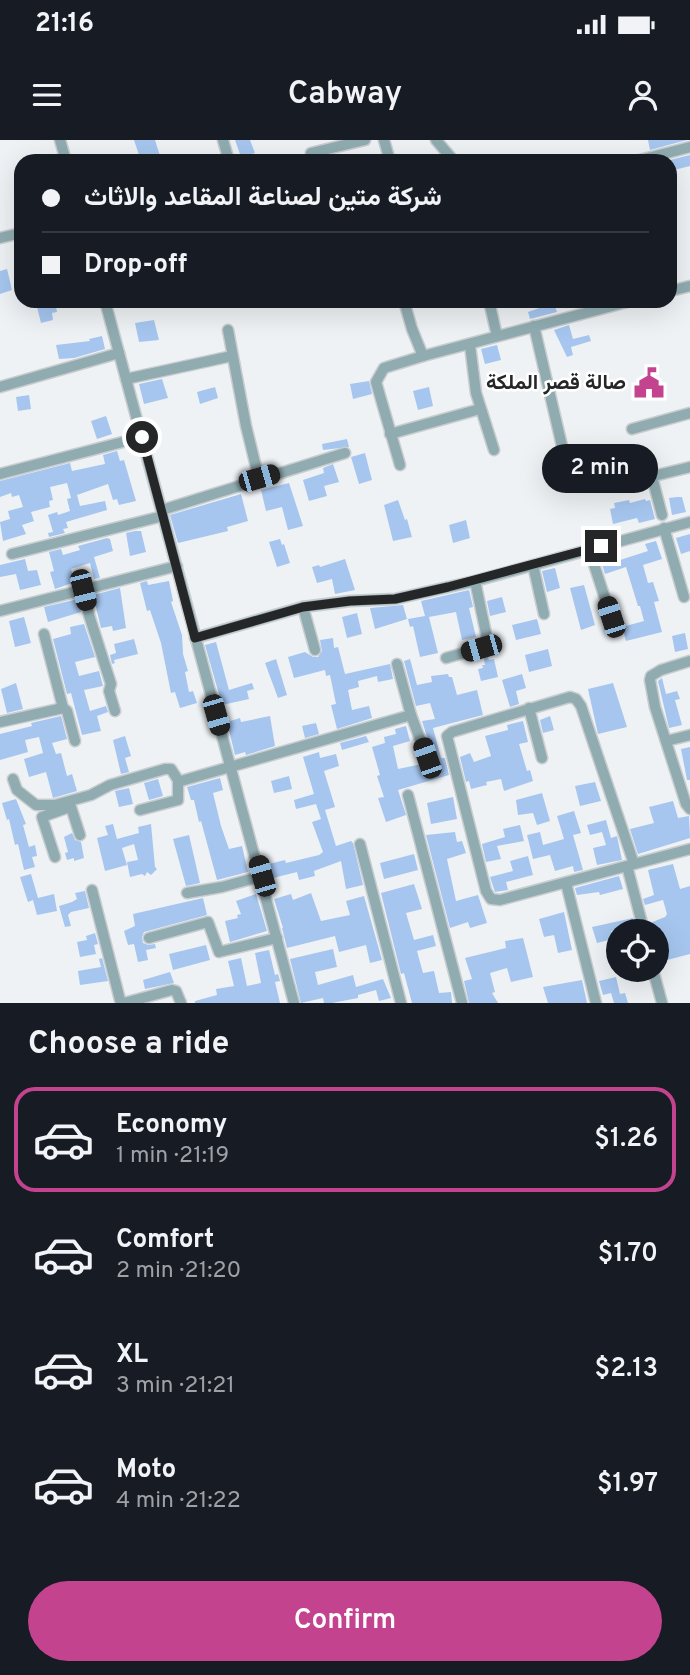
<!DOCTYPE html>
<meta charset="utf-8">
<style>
body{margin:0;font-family:Overpass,Vazirmatn,sans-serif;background:#242831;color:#f1f3f6;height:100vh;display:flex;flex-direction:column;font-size:26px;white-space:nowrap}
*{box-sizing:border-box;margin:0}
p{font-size:23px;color:#9ea1a6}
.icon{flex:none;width:38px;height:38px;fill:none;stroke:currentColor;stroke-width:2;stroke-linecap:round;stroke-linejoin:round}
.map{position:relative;height:863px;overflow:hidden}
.details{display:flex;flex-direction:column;background:#171b24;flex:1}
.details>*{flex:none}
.banner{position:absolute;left:14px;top:14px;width:663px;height:154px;border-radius:21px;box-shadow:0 7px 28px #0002;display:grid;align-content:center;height:154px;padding:0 28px;background:#171b24}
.buttons{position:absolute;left:606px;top:779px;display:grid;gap:14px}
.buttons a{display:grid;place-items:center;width:63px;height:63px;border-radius:50%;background:#171b24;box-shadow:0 7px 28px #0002;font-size:35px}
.end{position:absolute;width:32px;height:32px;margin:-16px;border:9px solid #242627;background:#fff;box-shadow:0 0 0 4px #fff}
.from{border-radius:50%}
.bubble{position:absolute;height:49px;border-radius:24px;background:#171b24;box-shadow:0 7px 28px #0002;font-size:23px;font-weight:600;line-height:49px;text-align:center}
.car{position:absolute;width:21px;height:42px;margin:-21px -10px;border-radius:9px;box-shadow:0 0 5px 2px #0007;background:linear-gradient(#222 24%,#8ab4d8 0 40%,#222 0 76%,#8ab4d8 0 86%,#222 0)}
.banner b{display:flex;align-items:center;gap:24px;height:66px;font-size:26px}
.banner b+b{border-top:2px solid #363941}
.banner i{width:18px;height:18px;background:#f1f3f6}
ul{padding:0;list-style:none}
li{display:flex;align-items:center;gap:21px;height:105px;margin:0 14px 10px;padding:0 14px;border:4px solid transparent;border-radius:21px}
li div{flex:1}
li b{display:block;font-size:26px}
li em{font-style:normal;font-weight:600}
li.on{border-color:#c3438f}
li>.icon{width:63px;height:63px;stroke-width:1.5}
h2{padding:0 28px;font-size:32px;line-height:84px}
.button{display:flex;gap:14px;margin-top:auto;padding:14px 28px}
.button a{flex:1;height:80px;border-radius:42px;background:#c3438f;color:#fff;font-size:28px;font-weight:600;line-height:80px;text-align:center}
.status{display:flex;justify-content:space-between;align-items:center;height:49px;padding:0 35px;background:#171b24;direction:ltr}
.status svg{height:19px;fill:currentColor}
header{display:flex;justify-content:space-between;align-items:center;height:91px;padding:0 28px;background:#171b24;font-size:32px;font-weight:600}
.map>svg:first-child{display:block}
.building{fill:#a6c6ef}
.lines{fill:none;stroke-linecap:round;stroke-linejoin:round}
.minor-casing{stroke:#cacdd0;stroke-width:13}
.minor{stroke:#90acb1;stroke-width:10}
.route{stroke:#242627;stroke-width:9}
.labels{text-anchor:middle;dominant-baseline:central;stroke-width:5;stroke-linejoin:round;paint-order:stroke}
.poi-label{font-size:21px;font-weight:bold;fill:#242627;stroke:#fff;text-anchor:end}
</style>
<div class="status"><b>21:16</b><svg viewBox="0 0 49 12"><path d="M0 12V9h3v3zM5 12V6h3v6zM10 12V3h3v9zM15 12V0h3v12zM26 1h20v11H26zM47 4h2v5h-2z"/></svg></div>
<header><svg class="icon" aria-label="menu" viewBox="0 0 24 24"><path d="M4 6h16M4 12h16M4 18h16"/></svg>Cabway<svg class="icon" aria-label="person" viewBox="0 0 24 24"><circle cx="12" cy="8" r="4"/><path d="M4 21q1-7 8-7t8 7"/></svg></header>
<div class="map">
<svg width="690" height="863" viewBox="0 0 690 863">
<rect width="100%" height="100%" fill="#eef2f5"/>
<g class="building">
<path d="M134,0H155L161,19L141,21Z"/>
<path d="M235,0H250L255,13L241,17Z"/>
<path d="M648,0H687L650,10Z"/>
<path d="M690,15V26L670,31V21H666Z"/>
<path d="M7,129L12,150L0,154V131Z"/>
<path d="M46,161H55L57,172L52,173L53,180L41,183L36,163Z"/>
<path d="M554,163L557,172L530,179L528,172Z"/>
<path d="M154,180L159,200L139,202L135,183Z"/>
<path d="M569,185L573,199L589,195L591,201L571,207L573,215L567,217L554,190Z"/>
<path d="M102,196L105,209L74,218L59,219L56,205L90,201L89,199Z"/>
<path d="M497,205L501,220L485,224L481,209Z"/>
<path d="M162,239L168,258L144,264L139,244Z"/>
<path d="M369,241L372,254L353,259L350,244Z"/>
<path d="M215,247L218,258L200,264L197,252Z"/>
<path d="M429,247L433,266L418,270L413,251Z"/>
<path d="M29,255L31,269L18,271L16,257Z"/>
<path d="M106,276L112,294L97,299L91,281Z"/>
<path d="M347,299L349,307L323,310L322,304Z"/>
<path d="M117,311L120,321L124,320L136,361L119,365L117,359L113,360L108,344L77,355L80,366L105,361L107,370L66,382L68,388L63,389L65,393L49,397L48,393L53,392L48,375L57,372L58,375L70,371L67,359L71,358L67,343L50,347L53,360L49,361L50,367L31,372L34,381L22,385L26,394L3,401L0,382L10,379L8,371L23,367L19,355L12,357L11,353L0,357V341L70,323L72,331L105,324L103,315Z"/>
<path d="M365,313L372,340L359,344L351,317Z"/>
<path d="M333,324L339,342L324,346L327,356L309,361L303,340L324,333L323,328Z"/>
<path d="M289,343L303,386L288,390L282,367L266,371L261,350Z"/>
<path d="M241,354L248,381L227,387L228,391L178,403L170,375Z"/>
<path d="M677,357H682L686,372L672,375L669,358Z"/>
<path d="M645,359L646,361L650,360L655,379L639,383L637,378L613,384L610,369L615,368L614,363L629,360L630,363Z"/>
<path d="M398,360L405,380L407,379L412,397L393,401L384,365Z"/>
<path d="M466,380L470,398L453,403L449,385Z"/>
<path d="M135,391H141L146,412L130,416L126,393Z"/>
<path d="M690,394V411L681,414L676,398Z"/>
<path d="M107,398L110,399L113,411L94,417L100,438L94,439L90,423L71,429L75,442L55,449L50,432L54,431L49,412L61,409L63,415L80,410L78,406Z"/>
<path d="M280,399L282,405L284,404L290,423L277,427L269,402Z"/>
<path d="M656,401L662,419L643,425L648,443L653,442L659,461L654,462L662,492L626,501L622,487L644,481L640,466H638L626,427L605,434L601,421L616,417L617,421L648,411L645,404Z"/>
<path d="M25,419L28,431L37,430L41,445L20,450L16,434L0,437V425Z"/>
<path d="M345,419L355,450L335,454L332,439L317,443L312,427L319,425L320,427Z"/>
<path d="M555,428L560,448L547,452L542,431Z"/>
<path d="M147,441L148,445L169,441L173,461L171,462L182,495L183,514L188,531L185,532L189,552L193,551L197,563L180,568L175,552L171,553L161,503L150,470L147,471L140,443Z"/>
<path d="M584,445L595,485L581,490L570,448Z"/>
<path d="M120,448L126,488L113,491L112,486L101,488L93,455Z"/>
<path d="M469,450L473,467L469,468L476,497L462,500L456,472L429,477L438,513L420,517L413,486L410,487L408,479L425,476L421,461Z"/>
<path d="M502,457L506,472L490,476L487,461Z"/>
<path d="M78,459L81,472L48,482L44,467Z"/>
<path d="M403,465L407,479L375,489L370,468Z"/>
<path d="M357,473L362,494L347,498L342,477Z"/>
<path d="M24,477L31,503L15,507L9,481Z"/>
<path d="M537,479L541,494L516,500L512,485Z"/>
<path d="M84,484L95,517L75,522L79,536L99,531L103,546L84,550L90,571L106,566L108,572L97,576L101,591L82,595L71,553L67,554L53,499L71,494L70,487Z"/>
<path d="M685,493L688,509L675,512L672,496Z"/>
<path d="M333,498L334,508L338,507L345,534L390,524L393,539L378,542L377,536L358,541L359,547L348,550L352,570L369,566L372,578L337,589L331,565L336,564L330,535L326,536L325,530L294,538L288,517L305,512L313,517H318L322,511L320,500Z"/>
<path d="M134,499L138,514L114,520L115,523L112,524L110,515L116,513L114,504Z"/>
<path d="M216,502L229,550L252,543L254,549L247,551L249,559L222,565L205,505Z"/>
<path d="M548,509L552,526L529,532L525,515Z"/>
<path d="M486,513L489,520L494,519L498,537L481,541L478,529L483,528L482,525H485L483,515Z"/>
<path d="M276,519L287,555L278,558L265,523Z"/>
<path d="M410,519L417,545L432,542L431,536L448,534L449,537H452L457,555L477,550L483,575L433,588L441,618H445L449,635L398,650L406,675L386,682L378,658L384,657L377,636L380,635L372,607L385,603L384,597L396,594L395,589L406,586L410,601L393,606L398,629L422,624L429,625L434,619L422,581L435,579L430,563L416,566L404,521Z"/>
<path d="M522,534L526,548L516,551L519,564L510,567L502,540Z"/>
<path d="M662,538L666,554L677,551L680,559L675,560L682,585L669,588L658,541Z"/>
<path d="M16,543L23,569L7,573L1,549Z"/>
<path d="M613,543L627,587L598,594L588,549Z"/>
<path d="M61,576L67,599L52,603L56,614L61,613L67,636L72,634L77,651L53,658L46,632L29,637L24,619L43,613L39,597L25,600L28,612L0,620V594L32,586L31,583Z"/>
<path d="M270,576L275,606L246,615L245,612L235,615L227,582L240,578L241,582Z"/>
<path d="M550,576L554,590L543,593L540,580Z"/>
<path d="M523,581L528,602L519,604L527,631L530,630L533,641L504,651L501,639L486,642L487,645L471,649L469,641L466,642L460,617L470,613L474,622L491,616L485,596L508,590L507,585Z"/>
<path d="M316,583L319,594L305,598L302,586Z"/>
<path d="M125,596L131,616L125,618L129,632L121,634L113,600Z"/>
<path d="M366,596L369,602L342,610L340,603Z"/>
<path d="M690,607V640H687L681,609Z"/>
<path d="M319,612L320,618L336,614L339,626L324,631L335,667L325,670L336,706L351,701L353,703L363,745L346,749L341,721L314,731L315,736L299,740L297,732L269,739L266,730L265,725L285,720L286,723L319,715L323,712L312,682L321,679L316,664L296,669L294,660L314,654L303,617Z"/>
<path d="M289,636L292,649L274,653L271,641Z"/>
<path d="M220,638L223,650L213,653L221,686L229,709L242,706L248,732L217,740L201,681L199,682L194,660H191L187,647Z"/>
<path d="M158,639L163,656L149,660L144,643Z"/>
<path d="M595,642L601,661L580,666L575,646Z"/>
<path d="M129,648L133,664L119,667L115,651Z"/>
<path d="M542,653L550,681L537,685L533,673L518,675L516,660Z"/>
<path d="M453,657L457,679L431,684L427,663Z"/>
<path d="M16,659L26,684L23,685L29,707L35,705L37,716L32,717L35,727L24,730L18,704L15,705L9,679L7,680L2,663Z"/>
<path d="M673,661L678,678L689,676L690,698L638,714L630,689L654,683L649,667Z"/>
<path d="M574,671L581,693L573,695L583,730L574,732L573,726L555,731L550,715L533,719L527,695L540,692L543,705L564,699L557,676Z"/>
<path d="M606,680L611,698L617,696L622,720L597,725L593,708L606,705L602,692L590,695L587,685Z"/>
<path d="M113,684L117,699L139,693L138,687L151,684L155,727L157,729L151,735L147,732L145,736L142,734L130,737L127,722L138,720L134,704L122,708L127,725L105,731L97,698L108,695L105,686Z"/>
<path d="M520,685L524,701L497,706L501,719L486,722L482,704L505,697L503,689Z"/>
<path d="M455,692L457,702L462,701L466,713L447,719L456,761L478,755L487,783L470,788L468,782L450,788L426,695Z"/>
<path d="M72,693L75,700L81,702L84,718L74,721V718L67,720L65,713L68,712L64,697Z"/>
<path d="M189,695L200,743L186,746L173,699Z"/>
<path d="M414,714L418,730L384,739L380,723Z"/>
<path d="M528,716L533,735L506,742L508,750L495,752L490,737L513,731L510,721Z"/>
<path d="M673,724L680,749L690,746V814L656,823V791H651L650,783L665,777L667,774L663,760L645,765L643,759L654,755L648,730Z"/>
<path d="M31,734L38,758L54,754L57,771L37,775L33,760L28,762L20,737Z"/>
<path d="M619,736L623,749L600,755L599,752L577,755L575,748Z"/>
<path d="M414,744L422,769L406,773L414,800L433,795L436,806L417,811L423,833L434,831L439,853L451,852L452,863H412L404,833L401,834L381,753Z"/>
<path d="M85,751L89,768L71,772L68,775L71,786L65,787L59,766L72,762L77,759L75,753Z"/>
<path d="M311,753L321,781L350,775L346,761L364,756L382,820L370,823L366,805L339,812L335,796L287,808L282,788H283L274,759L291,754L293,760Z"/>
<path d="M256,754L267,791L230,802L225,781L238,778L237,775L241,774L236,761Z"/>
<path d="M203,758L207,775L144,792L142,797L143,803L148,805L155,804L156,808L146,810L148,820L138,822L134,804L128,805L124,791L135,786L133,774Z"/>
<path d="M564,772L572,810L558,813L554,795L544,797L539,779Z"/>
<path d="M633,778L636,791H611L613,799L597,803L592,787Z"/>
<path d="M95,793L98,804L94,805L96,814L80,817L77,802L87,800L86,796Z"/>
<path d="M523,798L533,837L511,842L507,828L490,833L495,852L492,853L498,863H469L464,841L472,839L465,818L506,808L505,801Z"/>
<path d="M206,805L210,820L173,830L169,814Z"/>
<path d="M333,809L337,827L315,832L318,845L353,835L356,847L383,839L391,858L379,861L376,850L358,855V858L332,863H324L323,858L301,863L290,819Z"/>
<path d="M269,810L275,835L278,834L280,841L275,842L280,863H195V861L217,855L216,849L234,846L228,821L241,818L247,846L261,843L255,813Z"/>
<path d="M102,818L108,841L80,845L78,831L101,827L99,819Z"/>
<path d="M170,832L174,843L145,849L143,840Z"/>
<path d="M616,837L620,854L625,853L628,863H614L611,853L603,855L599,841Z"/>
<path d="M582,840L587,863H548L543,847Z"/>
</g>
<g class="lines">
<g class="minor-casing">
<g id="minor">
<path d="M60,0L66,21"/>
<path d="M223,0L229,21"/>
<path d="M384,0L390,21"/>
<path d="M436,0L454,21"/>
<path d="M311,13L365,0"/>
<path d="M636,21L690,7"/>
<path d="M0,98L21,93"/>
<path d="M670,151L690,146"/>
<path d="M105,161L294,863"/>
<path d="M404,161L412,189L423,216L631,161"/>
<path d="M489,161L497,196"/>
<path d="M534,186L562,306"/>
<path d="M228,190L246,286L259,339"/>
<path d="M470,205L476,253L494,310"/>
<path d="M126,239L232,216"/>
<path d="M0,247L119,213"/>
<path d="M632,289L690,273"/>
<path d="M390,294L480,269"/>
<path d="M400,325L376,242L384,228L423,216"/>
<path d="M0,334L142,297"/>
<path d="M652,337L662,375"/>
<path d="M633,341L690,327"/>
<path d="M162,370L345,313"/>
<path d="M664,388L684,457"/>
<path d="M589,409L611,477"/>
<path d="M12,414L163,376"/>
<path d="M533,425L544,474"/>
<path d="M84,450L89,475L111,544L109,551L115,571"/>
<path d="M303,467L315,510"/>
<path d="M0,471L177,426"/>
<path d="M44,494L63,568"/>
<path d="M195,498L303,467L350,461L395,459L475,441L690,382"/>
<path d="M446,518L481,508L487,498L475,441"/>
<path d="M690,521L661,530L651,536L650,540L655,567L686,664L690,669"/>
<path d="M397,524L411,575"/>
<path d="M529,568L542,618"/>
<path d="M0,582L63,568L67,571L75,601"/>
<path d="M666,601L690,595"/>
<path d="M13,639L17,650L36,665H55L91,655L110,645L165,629H171L178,640L181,641L411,575L427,618"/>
<path d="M408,655L462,863"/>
<path d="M71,667L80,695"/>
<path d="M140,670L178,660V640"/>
<path d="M360,704L401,863"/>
<path d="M55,717L42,677L67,668"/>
<path d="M634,724L581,566L576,559L570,557L452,592L447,596L486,751L491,759L500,760L690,709"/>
<path d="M627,726L644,791"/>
<path d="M566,743L596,863"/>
<path d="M92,750L120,860L124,863"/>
<path d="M187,753L222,747L262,736"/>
<path d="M149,798L208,782L219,812L277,798"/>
<path d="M653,830L662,863"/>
<path d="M124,863L172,850L176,851L181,863"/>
</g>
</g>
<use href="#minor" class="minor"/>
</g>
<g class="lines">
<path class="route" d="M142,297L195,498L303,467L350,461L395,459L448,447L601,406"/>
</g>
<defs>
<g id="civic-bare" transform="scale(2.415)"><path d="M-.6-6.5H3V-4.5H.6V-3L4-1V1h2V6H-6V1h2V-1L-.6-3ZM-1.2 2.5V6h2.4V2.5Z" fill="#c3438f" stroke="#fff" stroke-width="2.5" paint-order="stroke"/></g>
</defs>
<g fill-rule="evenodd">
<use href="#civic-bare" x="649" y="243"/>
</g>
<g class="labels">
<g class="poi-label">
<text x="626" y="243">صالة قصر الملكة</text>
</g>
</g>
</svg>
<div class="buttons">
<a><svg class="icon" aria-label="locate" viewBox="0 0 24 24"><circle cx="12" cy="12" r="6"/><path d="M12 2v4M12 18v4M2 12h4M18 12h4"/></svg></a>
</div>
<i class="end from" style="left:142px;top:297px"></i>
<i class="end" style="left:601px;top:406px"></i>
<div class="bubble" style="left:542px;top:304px;width:116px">2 min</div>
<i class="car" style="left:259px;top:338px;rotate:74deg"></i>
<i class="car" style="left:83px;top:450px;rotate:166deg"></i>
<i class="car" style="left:611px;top:477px;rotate:342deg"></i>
<i class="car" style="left:481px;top:508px;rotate:254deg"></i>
<i class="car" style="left:216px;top:575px;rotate:164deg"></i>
<i class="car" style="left:427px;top:618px;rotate:341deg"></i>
<i class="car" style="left:262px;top:736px;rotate:344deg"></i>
<div class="banner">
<b><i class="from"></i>شركة متين لصناعة المقاعد والاثاث</b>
<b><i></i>Drop-off</b>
</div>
</div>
<section class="details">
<h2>Choose a ride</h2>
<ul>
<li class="on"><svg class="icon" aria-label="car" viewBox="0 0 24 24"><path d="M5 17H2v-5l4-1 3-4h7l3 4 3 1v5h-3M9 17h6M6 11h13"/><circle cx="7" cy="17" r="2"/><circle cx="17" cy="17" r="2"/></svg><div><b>Economy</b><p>1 min · 21:19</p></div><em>$1.26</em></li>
<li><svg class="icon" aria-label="car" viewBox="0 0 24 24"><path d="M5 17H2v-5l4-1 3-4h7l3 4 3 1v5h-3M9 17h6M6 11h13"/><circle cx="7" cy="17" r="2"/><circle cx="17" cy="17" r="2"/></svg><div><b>Comfort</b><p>2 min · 21:20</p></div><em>$1.70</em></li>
<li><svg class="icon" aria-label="car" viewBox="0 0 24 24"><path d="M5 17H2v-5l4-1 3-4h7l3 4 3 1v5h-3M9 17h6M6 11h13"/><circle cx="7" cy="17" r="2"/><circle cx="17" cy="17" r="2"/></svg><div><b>XL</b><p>3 min · 21:21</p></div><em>$2.13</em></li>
<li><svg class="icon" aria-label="car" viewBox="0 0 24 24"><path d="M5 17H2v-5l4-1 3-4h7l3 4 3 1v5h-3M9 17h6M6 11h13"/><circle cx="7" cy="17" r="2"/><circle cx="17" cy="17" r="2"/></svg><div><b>Moto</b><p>4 min · 21:22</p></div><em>$1.97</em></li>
</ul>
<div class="button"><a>Confirm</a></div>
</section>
